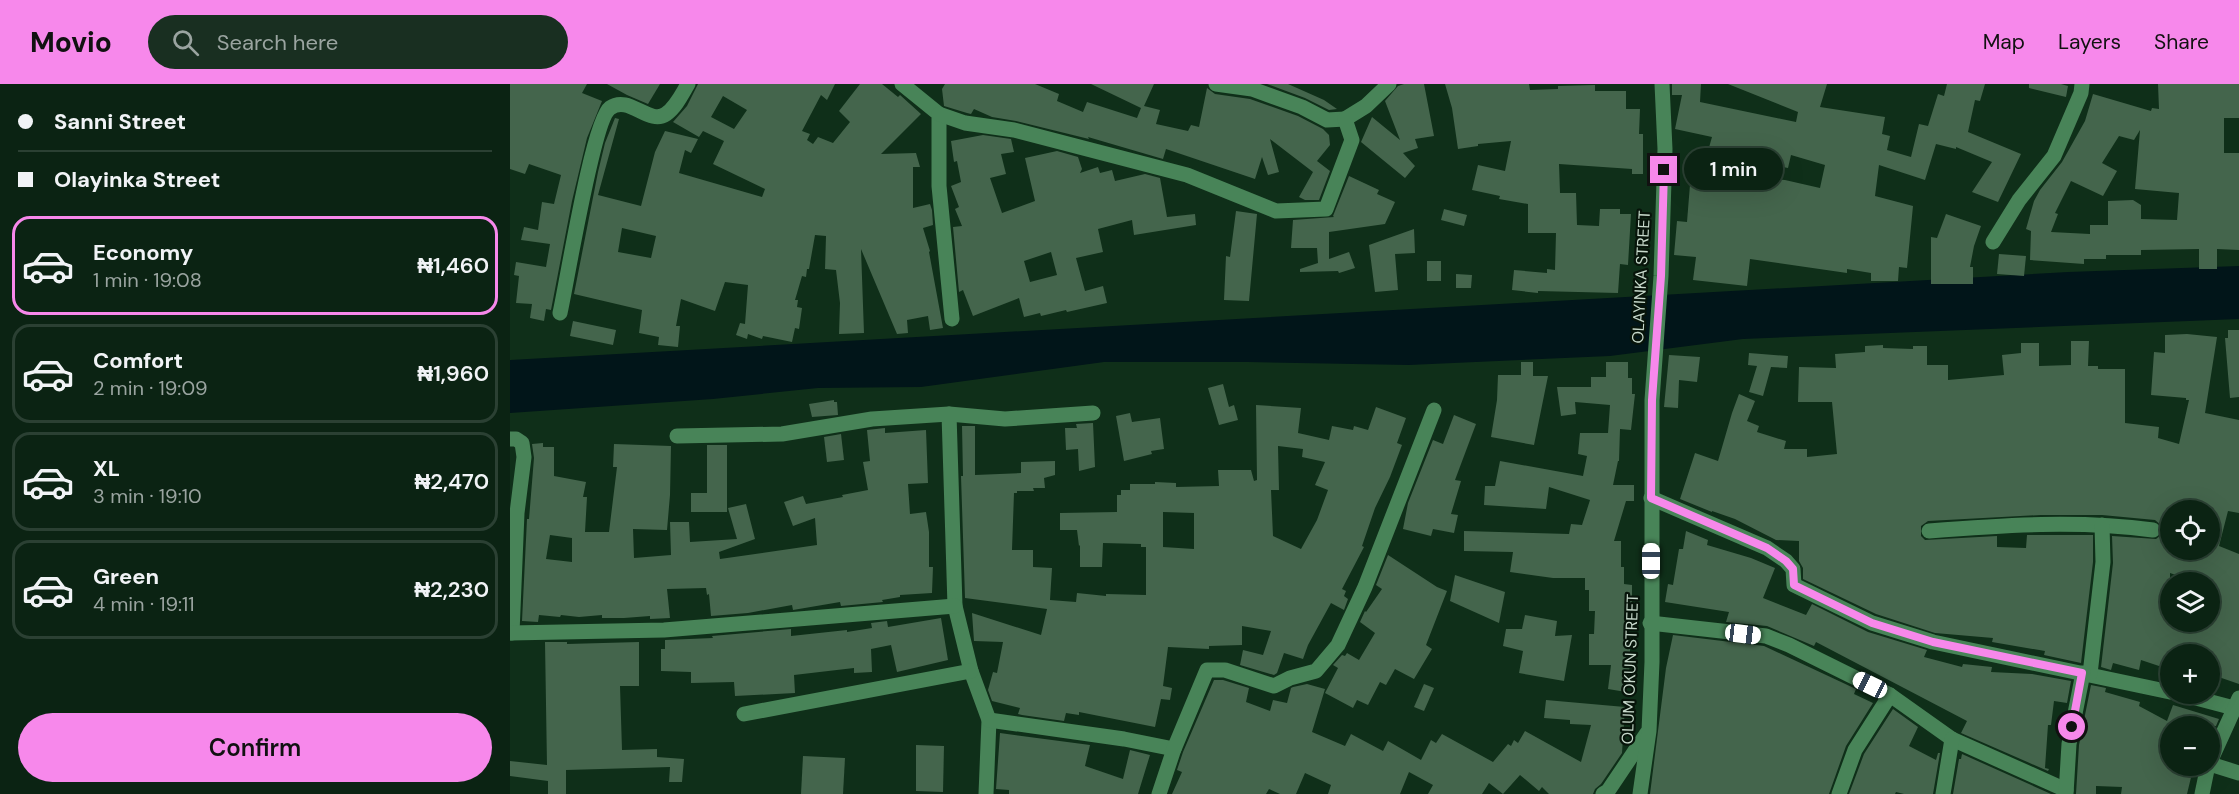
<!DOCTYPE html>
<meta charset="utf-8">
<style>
body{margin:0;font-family:"DM Sans",sans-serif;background:#192f21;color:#f1f3f6;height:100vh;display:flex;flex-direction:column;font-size:22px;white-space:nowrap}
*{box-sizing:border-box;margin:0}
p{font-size:20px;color:#9aa4a0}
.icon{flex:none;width:33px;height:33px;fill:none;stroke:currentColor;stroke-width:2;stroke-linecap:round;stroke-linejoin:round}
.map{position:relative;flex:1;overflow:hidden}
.details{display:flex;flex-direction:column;background:#0b2313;width:510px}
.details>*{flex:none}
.top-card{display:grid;align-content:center;height:132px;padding:0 18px;background:#0b2313}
.controls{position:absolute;left:1650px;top:416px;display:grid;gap:12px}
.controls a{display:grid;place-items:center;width:60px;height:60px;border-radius:50%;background:#0b2313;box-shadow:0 6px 24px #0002,0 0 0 2px #2b4033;font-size:30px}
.end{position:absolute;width:27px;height:27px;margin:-14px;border:8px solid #f788eb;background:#111;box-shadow:0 0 0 3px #111}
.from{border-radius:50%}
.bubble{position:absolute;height:42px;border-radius:21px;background:#0b2313;box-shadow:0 6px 24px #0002,0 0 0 2px #2b4033;font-size:20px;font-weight:600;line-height:42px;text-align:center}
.car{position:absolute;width:18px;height:36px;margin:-18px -9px;border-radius:8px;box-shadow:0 0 4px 2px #0007;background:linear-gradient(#fff 24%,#345 0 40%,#fff 0 76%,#345 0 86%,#fff 0)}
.top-card b{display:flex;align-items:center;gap:21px;height:57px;font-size:22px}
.top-card b+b{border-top:2px solid #2b4033}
.top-card i{width:15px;height:15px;background:#f1f3f6}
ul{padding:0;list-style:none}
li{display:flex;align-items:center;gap:18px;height:99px;margin:0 12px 9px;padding:0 6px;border:3px solid #2b4033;border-radius:18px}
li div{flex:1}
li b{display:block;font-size:22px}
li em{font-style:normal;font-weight:600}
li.on{border-color:#f788eb}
li>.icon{width:54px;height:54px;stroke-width:1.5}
.cta{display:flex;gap:12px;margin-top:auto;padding:12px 18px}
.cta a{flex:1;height:69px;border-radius:36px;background:#f788eb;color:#111;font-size:24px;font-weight:600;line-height:69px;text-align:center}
header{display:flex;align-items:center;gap:36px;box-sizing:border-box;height:84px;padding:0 30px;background:#f788eb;color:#111}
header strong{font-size:28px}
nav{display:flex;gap:33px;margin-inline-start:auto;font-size:21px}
.search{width:420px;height:54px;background:#192f21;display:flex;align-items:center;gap:15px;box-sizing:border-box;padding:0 21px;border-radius:33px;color:#9aa4a0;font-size:22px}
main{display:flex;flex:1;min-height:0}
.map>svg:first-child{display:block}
.water{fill:#011519}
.building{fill:#44654c;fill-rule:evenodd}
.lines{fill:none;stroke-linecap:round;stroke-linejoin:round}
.minor{stroke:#488458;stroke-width:15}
.route{stroke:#f788eb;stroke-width:8}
.labels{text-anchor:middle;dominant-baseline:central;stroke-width:4.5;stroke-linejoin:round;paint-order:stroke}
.street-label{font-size:16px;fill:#c7d9cb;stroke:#07140a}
</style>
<header>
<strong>Movio</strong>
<div class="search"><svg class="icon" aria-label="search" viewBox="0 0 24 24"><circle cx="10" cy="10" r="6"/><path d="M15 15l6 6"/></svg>Search here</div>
<nav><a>Map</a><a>Layers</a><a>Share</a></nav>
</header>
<main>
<section class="details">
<div class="top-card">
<b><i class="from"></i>Sanni Street</b>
<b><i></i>Olayinka Street</b>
</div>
<ul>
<li class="on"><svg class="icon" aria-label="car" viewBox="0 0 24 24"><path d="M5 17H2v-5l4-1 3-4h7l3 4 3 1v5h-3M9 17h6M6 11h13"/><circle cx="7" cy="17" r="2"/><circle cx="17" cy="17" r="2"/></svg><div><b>Economy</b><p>1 min · 19:08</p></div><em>₦1,460</em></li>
<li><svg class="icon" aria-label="car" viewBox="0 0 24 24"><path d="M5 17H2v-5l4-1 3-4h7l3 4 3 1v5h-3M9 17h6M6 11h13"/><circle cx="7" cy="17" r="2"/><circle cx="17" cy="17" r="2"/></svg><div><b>Comfort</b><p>2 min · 19:09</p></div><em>₦1,960</em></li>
<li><svg class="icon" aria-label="car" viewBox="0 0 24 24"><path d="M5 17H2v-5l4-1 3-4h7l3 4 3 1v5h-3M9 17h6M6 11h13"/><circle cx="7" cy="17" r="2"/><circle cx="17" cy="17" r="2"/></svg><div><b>XL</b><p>3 min · 19:10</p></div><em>₦2,470</em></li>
<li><svg class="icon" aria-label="car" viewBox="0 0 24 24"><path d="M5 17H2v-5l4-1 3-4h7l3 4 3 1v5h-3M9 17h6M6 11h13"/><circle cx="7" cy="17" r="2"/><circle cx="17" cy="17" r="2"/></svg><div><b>Green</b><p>4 min · 19:11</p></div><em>₦2,230</em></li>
</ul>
<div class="cta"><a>Confirm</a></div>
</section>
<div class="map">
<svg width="1729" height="710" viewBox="0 0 1729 710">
<rect width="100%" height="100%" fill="#0f2f19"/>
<path class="water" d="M1729,182V235L1233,255L1100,272L899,281L738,278H594L411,303L308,304L203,315L0,329V276L1558,188Z"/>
<g class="building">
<path d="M0,0H77L72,9L92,17L77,54L62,117L41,226L36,225L34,237L20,234L22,220L6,219L9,192L4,191L6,178L36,183L40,160L11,156L14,143L28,146L32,118L44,120L51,91L19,80L15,90L0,85Z"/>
<path d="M97,0H150L138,20L117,11Z"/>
<path d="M188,0H325L317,16L311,11L292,47L300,50L297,56L303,60L308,53L323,59L340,38L329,27L350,0H372L388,13L390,11L411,30L371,70L406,69L410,83H403V124L420,120L422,126L423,141L413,144L420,167L419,168L433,244L420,246L418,232L397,236L398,249L387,250L351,165L354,249L329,250L330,219L326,186L315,185L316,152L305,151L299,185H297L296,193L292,192L285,216H288L287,223L292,224L289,245L285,244L282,258L253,252L252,255L238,250L237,255L226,251L230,239L235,240L238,201L215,198L205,227L171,215L166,242H170L168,263L148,261L149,253L129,249L132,226L64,210L88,88L95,59L105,34L109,35L88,111L131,122L145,68L155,47L188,55L181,69L175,66L169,89L252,113L255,105L203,80L214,57L193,47L189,53L163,38L177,22ZM213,12L237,26L224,45L201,33ZM112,144L146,152L141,174L108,168Z"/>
<path d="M435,0H525L549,10L547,17L573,28L577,18L627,34L631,24L581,0H644L634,22L650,26L646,40L678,47L681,41L689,43L697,4L705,10L740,15L788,32L813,45L819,51L820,61L807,77L820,87L809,116H795L789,113L803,88L760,55L769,88L758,91L752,73L745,95L656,65L653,75L578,53L579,55L506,37L482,33L464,25L461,30L457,29L434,22L432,5Z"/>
<path d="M757,0H778L814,16L827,25L819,26L795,14Z"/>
<path d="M894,0H914L924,52L905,55L908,64L893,69L905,82L895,94L851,58L862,33L890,56L875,17L888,2Z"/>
<path d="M935,0H1019L1020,6L1048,5V2L1085,1V7H1116V25H1130L1129,50H1133V90H1122V85L1049,80L1050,109H1066L1067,141L1089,142L1090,125H1110V130H1121L1118,181L1110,180L1108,209L1028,207V209L1002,206L1004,186L1037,189V185L1045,186L1046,149H1018V120L989,115L990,112L962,106L968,81L995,87L1001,57L968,60V62L948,65L942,24Z"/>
<path d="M1162,0H1191L1190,18L1286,38L1288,28L1218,0H1317L1310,23L1375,33L1372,50L1380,52L1377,66L1401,73L1409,40L1418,42L1428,10L1434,12L1437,0H1475L1470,17L1465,16L1458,48L1511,70L1488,118L1462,108L1482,78L1446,63V65L1426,60L1415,96L1369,81L1365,112L1403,122L1397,184L1389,183L1388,197H1361V189L1337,185V189L1240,175L1237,202L1183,196L1186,173L1164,171L1167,137L1177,138L1181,88L1275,96L1310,104L1315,81L1281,71L1278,84L1198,67L1202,53L1165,45L1172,11H1162Z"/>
<path d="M1519,0H1551L1558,2L1556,13L1519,4Z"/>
<path d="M1648,0H1729V34H1714V69H1729V166L1707,165V185H1689V165L1631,166V171H1596V175H1574V180L1520,176L1521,147L1516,145L1524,117L1530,106L1552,78L1575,37L1583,10L1641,27L1642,24L1649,25ZM1630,46L1625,105L1669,109L1667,136L1631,135V121L1623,116L1598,117V141H1580V150L1541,148L1548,130L1545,129L1561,97L1593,112L1607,87L1592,79L1609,52L1624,56Z"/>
<path d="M473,51L501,55L504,68L491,70L496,90L480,94L492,129L525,117L515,74L547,67L568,73L572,85L570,89L588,83L590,89L602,86L605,97L635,90L650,94L657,133L685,130L686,141L624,151L622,136L588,145L593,168L566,174L575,207L593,202L597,219L557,228L556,226L531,232L530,229L514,233L509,214L463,232L453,206L449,208L443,143L452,142L445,125L449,123L441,102L451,98L447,77L444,78L441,57ZM541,168L547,191L520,198L514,177Z"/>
<path d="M839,92L869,106L867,110L885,118L875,140L819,148V175L839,168L845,184L829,189L828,187L790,188V185L808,179L807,164H781L783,136L824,133L823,132Z"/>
<path d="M934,125L957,131L954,142L931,136Z"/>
<path d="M726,127L747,130L739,217L714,216L716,172L720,173Z"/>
<path d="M1436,130L1471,142L1464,162L1460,183H1463V200H1421V153L1427,154Z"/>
<path d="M904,145L905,169L885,170L888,206L865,208L859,161Z"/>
<path d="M1489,170L1516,172L1514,192L1487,190Z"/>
<rect x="917" y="177" width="14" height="20"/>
<path d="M946,190L962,191L961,204H946Z"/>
<path d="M63,237L106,246L103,261L60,252Z"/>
<path d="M1718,246H1729V313L1720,314L1715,254H1718Z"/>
<path d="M1677,250L1707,253L1695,329L1729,336V429L1718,427L1709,462L1729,470V600L1700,590V570H1660L1658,585L1631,576L1629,586L1603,579L1601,586L1591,583L1603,479L1602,452L1646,455L1651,451L1653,446L1652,442L1645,436L1592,431H1531L1418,437L1411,442V452L1415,456L1487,452V463L1516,464L1517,451H1583V478L1571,579L1534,571L1535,567L1482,558L1483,554L1425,549L1366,530L1293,495V484L1289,477V457L1266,456L1225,435L1202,427V428L1170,415L1185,369L1208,377L1222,329L1229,310L1245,317L1237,337L1249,342L1247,348L1276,357L1274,365H1297V373L1327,370L1322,318H1288L1289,283L1326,284L1325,270L1355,268V262L1373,261V264L1403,265V262H1417V281H1438V296L1494,291L1492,271L1511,269V259H1529V282L1561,281V257H1579L1578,282H1588V285H1615V339L1649,343L1648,354L1669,360L1679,316H1676V314L1641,311L1644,268L1655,269V251ZM1660,426H1700V465H1660ZM1660,489L1686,498H1700V537H1660Z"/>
<path d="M1239,269L1278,272L1277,284L1261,283L1253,312L1239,308L1247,282L1238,281Z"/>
<path d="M1159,271L1190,273L1187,298L1169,296L1168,324L1154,323Z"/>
<path d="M1011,278H1023V292H1038L1024,361L981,353L987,316L988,291H1011Z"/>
<path d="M1096,278H1118V294H1122V310H1125L1121,346L1110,345L1109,377H1108L1103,401H1124V417H1116L1104,457H1111V483H1114V500L1122,501V526H1119L1117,555H1120V581L1116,608L1098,605L1101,581H1079V550H1084L1085,527H1079V506H1075V494H1043L1000,488L1003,468L954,467V447L1059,450L1061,440L1072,441L1080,416L1039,403L1036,425L974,421L975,402H985L990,377L1073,392L1077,372L1068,370L1070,349H1098L1100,321L1065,318L1066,330L1051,332L1047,303H1081V293H1096Z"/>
<path d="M713,300L719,323L724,321L728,336L709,341L698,304Z"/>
<path d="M324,316V318H327L328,331L302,333L299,320Z"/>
<path d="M746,321L791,324L788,349L819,356L822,342L843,346L844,342L858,346L866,323L896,334L887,359L892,361L880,393L865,424L852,462L854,463L832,505L836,507L834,512L838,515L834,526L821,519L798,561L793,575L774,569L767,589L764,591L730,581L733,566L753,571L761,547L732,542V561L699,562V565L658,563L653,602L662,604L660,616L651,615L645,643L569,628V631L556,629L554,637L512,631L508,630L510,624L482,617L478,606L483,588L487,589L493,558L464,557L462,529L531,551L537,525L455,514L451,392H453L452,342H465V391L511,389V378L545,377V391L534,394L535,404H523L524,407H507V409H504L502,466H523V483L542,484L540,516L566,518L567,509L596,512V510L636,511V463H631V460L593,459L592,483H570V461L569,462L567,446H550V429L607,428V411H611V406H620V400H645V398L666,399V403L709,402L708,386H741L744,397L747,396ZM768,362L793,365L792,373L815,378L805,401L818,406L807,436L791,465L763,452L761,406H769ZM653,428L684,429V465L653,463Z"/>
<path d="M620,329L622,338L650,334L654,365L641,367L642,370L614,377L606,332Z"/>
<path d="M944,331L966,340L945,396L951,397L941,430L948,431L944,449L923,445L921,452L893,445L898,419L923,356L933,360Z"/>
<path d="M583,339L585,383L569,387L568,365L556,366L555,344H567L566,340Z"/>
<path d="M375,344V349L416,346L418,399L398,400L400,430L416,428L419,448V483H423L422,509L390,511V513L372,516L373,518L331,522L330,518L283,526L282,521L238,529L201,532L199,510L197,511L196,504L157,505L160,534L140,535V532L114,534H92V531L69,533L51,531L50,533L29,531L28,538L12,537L17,435H19L24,374L22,360L33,359V363H44V392L76,398L73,413H77L75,448H99L107,383H103L104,360L161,362L160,411L157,446L123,445L124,474L161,471L160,438H179L180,458L227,455L218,424L236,420L245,455L209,468L210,475L307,461L305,434L283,442L274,418L293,412L296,420L333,413L332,411L358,406L353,378L360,377L357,346ZM40,451L62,454V478L36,475Z"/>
<path d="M331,350L334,376L317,378L314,353Z"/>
<path d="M197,361H217V428H181V409H197Z"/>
<path d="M1176,447L1198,456L1197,461L1241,474L1265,484L1253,514L1296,531L1302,520L1358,548L1417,566L1414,573L1452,583L1453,580L1482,583L1481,588L1522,590L1561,597L1557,619L1544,617L1541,641H1538L1535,684L1539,685L1538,687L1451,649L1457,637L1306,558L1304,562L1257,542L1216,538L1219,528L1155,518L1158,500L1163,501L1169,465H1173Z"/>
<path d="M878,471L927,503L937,507L916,561L922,565L904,595L885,585L876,601L870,598L858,621L847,616L843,624L815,609L828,584L823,581L832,571L835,572L837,569L849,576L865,549L850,538L855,527L856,528L872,505L866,501Z"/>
<path d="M945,491L995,508L989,539L940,517Z"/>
<path d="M1015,531L1047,537L1045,552L1062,551L1054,597L1009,589L1013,567L993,562L996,545H1012Z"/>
<path d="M431,534L438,576L387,588L381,561L361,565L362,588L344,589V584L284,591L285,609L225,612L224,598L181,599V588L151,587V565H155V556L203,554L202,552L281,545V552L337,546V548L362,544L361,539L377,537L378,543Z"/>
<path d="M1163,551L1254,562L1346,605L1344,610L1363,619L1336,662L1319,710H1140L1156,584Z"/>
<path d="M35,558H57V560L129,558V602H110L112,666L147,665V673L174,675L172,698H159L160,683L56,686V710H38V697L0,692V677L37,681Z"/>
<path d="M704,596H713L739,604L736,618L760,627L763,616L777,619L781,604L783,603L797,600L815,605L802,648L835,662L841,650L873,667L878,657L911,676L921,656L926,659L932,650L983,678L998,660L1001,662L1004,656L1008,659L1015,647L1071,678L1081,641L1060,640V636L1034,634L1036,616L1115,623L1112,669L1091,700L1085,705L1083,710H1039L1032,703L1029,707L1010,691L993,710L979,699L972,710H918L923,701L899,688L890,710H818L821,701L795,689L786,710H770L759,705L756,710H662L672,688L667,686L673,668Z"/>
<path d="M914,600L924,604L914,627L904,623Z"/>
<path d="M1581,601L1596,604L1595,608L1630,618L1629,622L1657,637L1663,621L1709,635L1706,642H1660V681H1684L1677,710H1611L1612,703L1586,702V710H1566L1569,661Z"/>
<path d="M1383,625L1408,643L1399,662L1426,676L1428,669H1430L1423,710H1394L1386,708L1385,710H1339L1354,670Z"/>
<path d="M490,649L580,661L575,682L613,695L620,666L640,671L628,710H499V706L486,705Z"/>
<path d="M406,661L434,662L433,708L406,707Z"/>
<path d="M1452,670L1541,710H1443L1449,675H1451Z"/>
<path d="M293,672L335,674L333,710H291Z"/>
</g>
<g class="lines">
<g class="minor">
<path d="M392,0L429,30V102L442,235"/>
<path d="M706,0L742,5L792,23L817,36L835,35"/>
<path d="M429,30L455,39L504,46L677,91L766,127L816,125L842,56L835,35L856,22L879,0"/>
<path d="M1483,158L1509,116L1544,72L1571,9L1572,0"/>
<path d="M50,229C57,198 83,36 100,24C119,10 139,42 156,30C166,23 172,10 178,0"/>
<path d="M439,330L445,522L461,587L479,636L476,710"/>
<path d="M167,352L272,350L362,335L439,330L495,335L583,329"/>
<path d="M0,355H6L12,359L14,373L7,429L2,549"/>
<path d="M1141,414L1257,464L1276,477L1283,485L1284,501L1362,539L1423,558L1660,608"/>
<path d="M1419,447C1493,441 1569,436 1643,446"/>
<path d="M1140,539L1256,552L1279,561L1380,611L1442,655L1556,706"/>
<path d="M0,549L154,546L445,522"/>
<path d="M1580,590L1593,478L1592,441"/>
<path d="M1667,609L1724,624"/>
<path d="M234,630L461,587"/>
<path d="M479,636L614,655L664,665"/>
<path d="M1700,678L1729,614"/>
<path d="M1700,680L1729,689"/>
<path d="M649,710L664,665L697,586H715L764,602L780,594L806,587L828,561L855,503L924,326"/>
<path d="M1093,710L1098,707L1137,649"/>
<path d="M1130,710L1139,647L1142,578V316L1151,192L1155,65L1152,0"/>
<path d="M1329,710L1345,666L1380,611"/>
<path d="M1433,710L1442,655"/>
<path d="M1556,710L1559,660L1573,589"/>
<path d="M1692,710L1698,681"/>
</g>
</g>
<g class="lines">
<path class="route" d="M1154,86L1151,192L1142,316L1141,414L1257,464L1276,477L1283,485L1284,501L1362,539L1423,558L1572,589L1562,643"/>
</g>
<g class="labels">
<g class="street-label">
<text transform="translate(1131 193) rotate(-87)">OLAYINKA STREET</text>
<text transform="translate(1120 585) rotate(-88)">OLUM OKUN STREET</text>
</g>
</g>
</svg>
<div class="controls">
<a><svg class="icon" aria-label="locate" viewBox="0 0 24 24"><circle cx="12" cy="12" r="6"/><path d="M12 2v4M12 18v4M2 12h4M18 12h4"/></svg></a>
<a><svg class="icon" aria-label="layers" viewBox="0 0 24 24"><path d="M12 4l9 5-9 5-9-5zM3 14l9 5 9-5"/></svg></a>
<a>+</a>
<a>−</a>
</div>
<i class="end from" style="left:1562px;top:643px"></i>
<i class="end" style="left:1154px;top:86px"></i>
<div class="bubble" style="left:1174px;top:64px;width:99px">1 min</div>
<i class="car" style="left:1141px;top:477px;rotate:0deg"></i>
<i class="car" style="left:1233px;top:550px;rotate:97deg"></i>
<i class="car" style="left:1360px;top:601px;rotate:296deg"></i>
</div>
</main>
